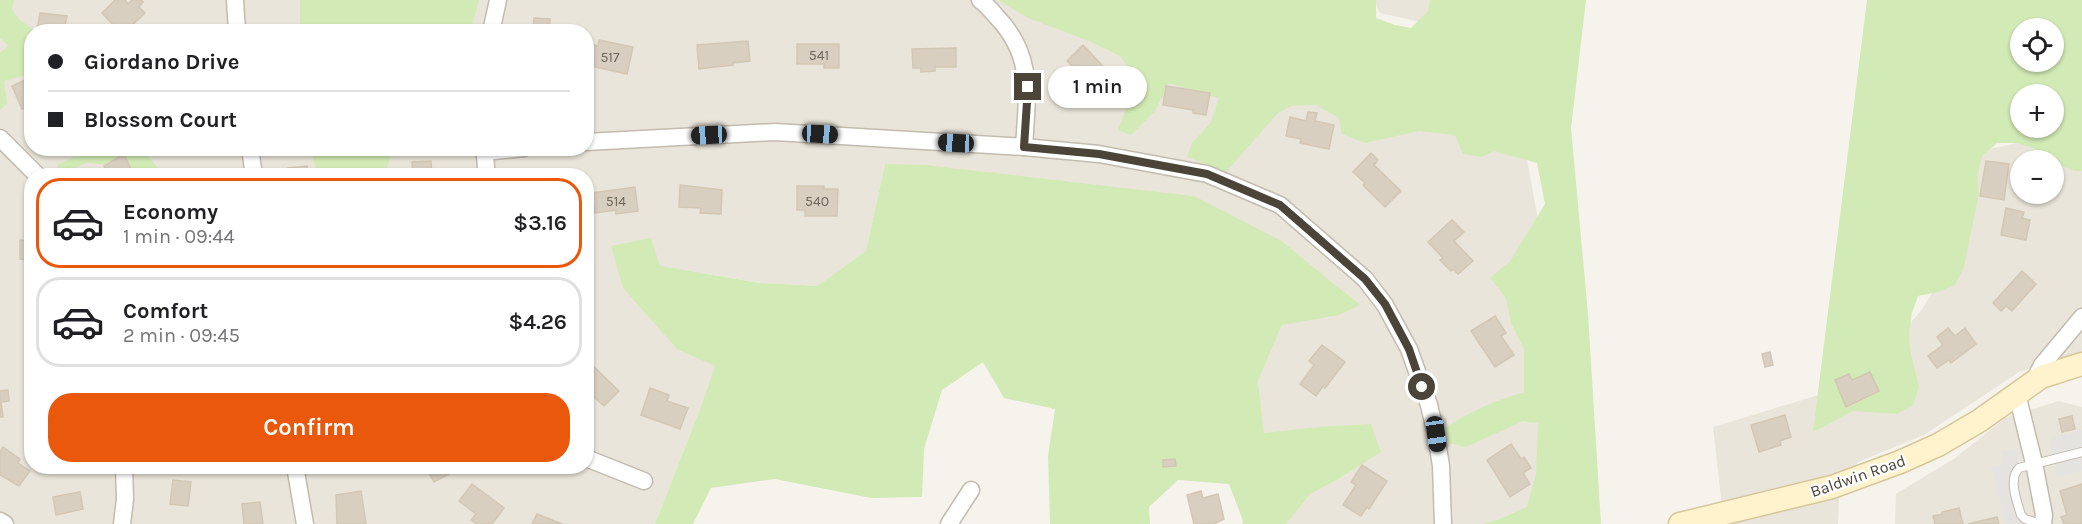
<!DOCTYPE html>
<meta charset="utf-8">
<style>
body{margin:0;font-family:Karla,sans-serif;background:#f2f2f2;color:#202124;height:100vh;display:flex;flex-direction:column;font-size:22px;white-space:nowrap}
*{box-sizing:border-box;margin:0}
p{font-size:20px;color:#757577}
.icon{flex:none;width:33px;height:33px;fill:none;stroke:currentColor;stroke-width:2;stroke-linecap:round;stroke-linejoin:round}
.map{position:relative;flex:1;overflow:hidden}
.sheet{position:absolute;left:24px;top:168px;width:570px;height:306px;display:flex;flex-direction:column;background:#fff;border-radius:24px;box-shadow:0 2px 4px #0004}
.sheet>*{flex:none}
.hud{position:absolute;left:24px;top:24px;width:570px;height:132px;border-radius:24px;box-shadow:0 2px 4px #0004;display:grid;align-content:center;height:132px;padding:0 24px;background:#fff}
.tools{position:absolute;left:2010px;top:18px;display:grid;gap:12px}
.tools a{display:grid;place-items:center;width:54px;height:54px;border-radius:50%;background:#fff;box-shadow:0 2px 4px #0004;font-size:30px}
.end{position:absolute;width:27px;height:27px;margin:-14px;border:8px solid #4b4439;background:#fff;box-shadow:0 0 0 3px #fff}
.from{border-radius:50%}
.bubble{position:absolute;height:42px;border-radius:21px;background:#fff;box-shadow:0 2px 4px #0004;font-size:20px;font-weight:600;line-height:42px;text-align:center}
.car{position:absolute;width:18px;height:36px;margin:-18px -9px;border-radius:8px;box-shadow:0 0 4px 2px #0007;background:linear-gradient(#222 24%,#8ab4d8 0 40%,#222 0 76%,#8ab4d8 0 86%,#222 0)}
.hud b{display:flex;align-items:center;gap:21px;height:57px;font-size:22px}
.hud b+b{border-top:2px solid #e0e0e0}
.hud i{width:15px;height:15px;background:#202124}
ul{padding:10px 0 0;list-style:none}
li{display:flex;align-items:center;gap:18px;height:90px;margin:0 12px 9px;padding:0 12px;border:3px solid #e0e0e0;border-radius:24px}
li div{flex:1}
li b{display:block;font-size:22px}
li em{font-style:normal;font-weight:600}
li.active{border-color:#ea580c}
li>.icon{width:54px;height:54px;stroke-width:1.5}
.primary-button{display:flex;gap:12px;margin-top:auto;padding:12px 24px}
.primary-button a{flex:1;height:69px;border-radius:24px;background:#ea580c;color:#fff;font-size:24px;font-weight:600;line-height:69px;text-align:center}
.map>svg:first-child{display:block}
.residential{fill:#eae5da;fill-rule:evenodd}
.green{fill:#d2eab5;fill-rule:evenodd}
.parking{fill:#e5e3e0}
.building{fill:#d8cfc1;stroke:#d3c7b4;stroke-width:1.5}
.lines{fill:none;stroke-linecap:round;stroke-linejoin:round}
.lane-casing{stroke:#c2bbae;stroke-width:10}
.street-casing{stroke:#c2bbae;stroke-width:19}
.secondary-casing{stroke:#d6c79b;stroke-width:25}
.lane{stroke:#fff;stroke-width:8}
.street{stroke:#fff;stroke-width:16}
.secondary{stroke:#fff3cd;stroke-width:22}
.route{stroke:#4b4439;stroke-width:8}
.labels{text-anchor:middle;dominant-baseline:central;stroke-width:4.5;stroke-linejoin:round;paint-order:stroke}
.number-label{font-size:14px;fill:#6e675b}
.street-label{font-size:16px;fill:#4b4439;stroke:#fff}
</style>
<div class="map">
<svg width="2082" height="524" viewBox="0 0 2082 524">
<rect width="100%" height="100%" fill="#f6f3ec"/>
<g class="residential">
<path d="M0,0H305L306,31L32,32V148H586V32L369,31L378,0H1039L1351,102L1526,154L1594,524H1286L1295,511L1264,434L1258,381L1282,325L1194,196L885,164L866,251L817,286L761,283L701,273L715,366L697,417L655,524H0ZM32,176H586V466H32Z"/>
<path d="M1374,0H1533L1429,24L1380,13Z"/>
<path d="M2018,143L2082,157V354L2019,372L1924,435L1858,462L1839,496L1838,524H1724L1713,427L1845,387L1886,350L1920,312L1958,253L1960,155ZM2020,160H2054V194H2020Z"/>
<path d="M2059,401L2082,407V524H1895L1896,494L1955,458L2005,418Z"/>
</g>
<g class="green">
<path d="M0,0H14L12,10L20,20L35,31L32,32L31,79L29,74L4,81L7,103L0,110V53L8,46L0,38Z"/>
<path d="M300,0H479L470,32L433,31L432,30L300,31Z"/>
<path d="M998,0H1376V18L1395,25L1411,28L1428,11L1430,0H1586L1571,128L1588,314L1601,524H1483L1500,519L1527,507L1536,475L1538,423L1523,421L1466,447L1449,443L1445,428C1470,411 1495,401 1524,392V349L1511,323L1506,298L1490,278L1510,261L1545,204L1537,163L1494,151L1482,157L1463,154L1455,135L1419,131L1365,143L1342,134L1339,118L1316,105L1291,106L1278,113L1226,172L1187,157L1192,143L1211,122L1219,98L1169,83L1155,111L1131,135L1118,130L1137,79L1120,56L1089,41L1028,18Z"/>
<path d="M1867,0H2082V171H2075L2057,164L2038,150L2018,143H1997L1982,156L1977,175L1979,193L1964,267L1955,285L1938,292L1918,296L1912,313L1909,332L1910,349L1919,387L1913,405L1897,414L1853,411L1813,432ZM2020,28H2054V62H2020ZM2020,94H2054V128H2020Z"/>
<path d="M393,148L387,168L375,175H318L310,149Z"/>
<path d="M87,149H143L163,175H134L125,158L114,165L86,163L60,175L57,165L86,151Z"/>
<path d="M885,164L926,165L1194,196L1280,240L1360,305L1339,315L1282,325L1258,381L1264,433L1319,427L1371,424L1381,452L1338,479L1310,494L1286,524H1242L1243,521L1229,484L1178,480L1149,507L1150,524H1050L1048,456L1055,409L1004,398L983,362L942,390L924,449L922,497L871,498L775,479L711,488L693,524H655L697,417L715,366L677,349L623,288L611,246L651,238L660,266L760,283L817,286L866,251Z"/>
</g>
<g class="parking">
<path d="M2082,430V471L2058,477L2049,438Z"/>
<path d="M2016,449L2020,469L2013,471L2025,524H2005L1992,467L2003,464L2001,452Z"/>
</g>
<g class="building">
<path d="M115,0H125L128,4L132,0H141L143,2L139,7L145,13L125,32H120L102,13Z"/>
<path d="M40,13L67,16L64,32L37,31Z"/>
<path d="M534,18L550,19L549,32H526V27H533Z"/>
<path d="M272,27H292V32H273Z"/>
<path d="M599,40L633,47L627,74L586,65L591,44L598,46Z"/>
<path d="M748,41L750,61L733,63V65L699,69L697,45Z"/>
<path d="M797,44H839V68H824V64H797Z"/>
<path d="M1083,45L1117,81L1103,95L1067,61Z"/>
<path d="M956,48V67H935V71L921,72V68H913L912,49Z"/>
<path d="M29,78L32,84V105L22,109L12,86Z"/>
<path d="M1166,86L1210,93L1206,115L1193,113V110L1163,105Z"/>
<path d="M1308,112L1317,113L1315,121L1334,125L1329,149L1300,143L1301,139L1286,136L1290,117L1306,121Z"/>
<path d="M1371,153L1378,160L1374,165L1401,191L1385,207L1363,185L1365,183L1353,172Z"/>
<path d="M124,154L134,176H109L104,166Z"/>
<path d="M431,161L432,176H413L412,162Z"/>
<path d="M1986,161L2009,164L2004,200L1980,196Z"/>
<path d="M307,166L308,176H288V168Z"/>
<path d="M680,185L722,190L721,214L700,213L701,208L679,207Z"/>
<path d="M797,186H824V189H838L837,216H805V210H797Z"/>
<path d="M635,187L638,211L616,214V210L595,213L592,193Z"/>
<path d="M2006,208L2024,212L2022,218L2030,220L2026,240L2001,235Z"/>
<path d="M1452,220L1464,232L1454,241L1473,261L1458,274L1453,269L1451,271L1440,260L1443,258L1428,242Z"/>
<path d="M20,240L31,241L32,260L20,259Z"/>
<path d="M2022,271L2036,284L2012,311L2006,306L2001,311L1993,303Z"/>
<path d="M1495,316L1506,333L1501,336L1514,355L1495,367L1471,331Z"/>
<path d="M1948,328L1955,336L1965,328L1976,344L1951,363L1949,360L1937,368L1928,356L1943,345L1937,337Z"/>
<path d="M1322,345L1345,362L1325,388L1323,386L1316,396L1300,384L1314,365L1309,361Z"/>
<path d="M1770,352L1773,365L1765,367L1762,354Z"/>
<path d="M589,362L619,391L604,406L586,390V364Z"/>
<path d="M1870,372L1879,391L1846,407L1835,380L1849,374L1852,380Z"/>
<path d="M650,388L669,395L667,401L688,408L680,429L641,415Z"/>
<path d="M8,390L9,401L1,402L3,417H0V391Z"/>
<path d="M1785,415L1791,437L1780,441L1781,445L1759,452L1751,425Z"/>
<path d="M2072,416L2075,429L2062,432L2059,419Z"/>
<path d="M1511,444L1521,459L1524,457L1531,468L1523,473L1530,484L1510,497L1487,460Z"/>
<path d="M3,447L20,459L18,463L30,471L19,486L0,475V452Z"/>
<path d="M1175,459L1176,466L1163,467V460Z"/>
<path d="M1362,465L1387,481L1369,509L1367,507L1361,516L1343,505L1356,485L1351,482Z"/>
<path d="M425,466H457L458,469L434,482Z"/>
<path d="M173,480L191,482L188,506L170,504Z"/>
<path d="M472,484L504,508L492,524H477L471,520L476,514L459,501Z"/>
<path d="M2082,484V524H2064L2061,517L2067,515L2060,491Z"/>
<path d="M361,491L366,524H337L336,495Z"/>
<path d="M1201,491L1203,498L1218,494L1224,519L1214,524H1194L1187,495Z"/>
<path d="M80,492L83,509L56,515L53,497Z"/>
<path d="M260,502L263,524H244L242,504Z"/>
<path d="M1959,508L1963,524H1935L1933,516L1942,514V512Z"/>
<path d="M537,514L562,524H532Z"/>
<path d="M1997,517L1999,524H1968Z"/>
</g>
<g class="lines">
<g class="lane-casing">
<path id="lane" d="M2041,524L2025,519L2021,515C2017,502 2008,479 2019,468L2082,452"/>
</g>
<g class="street-casing">
<g id="street">
<path d="M235,0L237,32"/>
<path d="M980,0C986,4 991,10 996,16C1035,56 1027,96 1024,147"/>
<path d="M491,32L498,0"/>
<path d="M0,138L38,176"/>
<path d="M586,142L775,132L1024,147L1099,154L1207,174L1280,205L1365,279L1385,305L1409,349L1429,405L1436,434L1441,466L1443,524"/>
<path d="M250,148L254,176"/>
<path d="M484,148L487,176"/>
<path d="M484,152L524,148"/>
<path d="M2033,383L2042,365L2082,317"/>
<path d="M2017,394L2034,463L2044,515L2043,524"/>
<path d="M586,458L644,481"/>
<path d="M295,466L305,524"/>
<path d="M0,521L5,524"/>
<path d="M122,524L125,499L124,466"/>
<path d="M949,524L971,490"/>
</g>
</g>
<g class="secondary-casing">
<path id="secondary" d="M1680,524L1832,487L1900,462L1938,445L1979,421L2041,377L2082,364"/>
</g>
<use href="#lane" class="lane"/>
<use href="#street" class="street"/>
<use href="#secondary" class="secondary"/>
</g>
<g class="lines">
<path class="route" d="M1028,87L1024,147L1099,154L1207,174L1280,205L1365,279L1385,304L1409,349L1422,387"/>
</g>
<g class="labels">
<g class="number-label">
<text x="819" y="55">541</text>
<text x="610" y="57">517</text>
<text x="616" y="201">514</text>
<text x="817" y="201">540</text>
</g>
<g class="street-label">
<text transform="translate(1858 476) rotate(-19)">Baldwin Road</text>
</g>
</g>
</svg>
<div class="tools">
<a><svg class="icon" aria-label="locate" viewBox="0 0 24 24"><circle cx="12" cy="12" r="6"/><path d="M12 2v4M12 18v4M2 12h4M18 12h4"/></svg></a>
<a>+</a>
<a>−</a>
</div>
<i class="end from" style="left:1422px;top:387px"></i>
<i class="end" style="left:1028px;top:87px"></i>
<div class="bubble" style="left:1048px;top:66px;width:99px">1 min</div>
<i class="car" style="left:820px;top:134px;rotate:93deg"></i>
<i class="car" style="left:709px;top:135px;rotate:267deg"></i>
<i class="car" style="left:956px;top:143px;rotate:273deg"></i>
<i class="car" style="left:1436px;top:434px;rotate:172deg"></i>
<div class="hud">
<b><i class="from"></i>Giordano Drive</b>
<b><i></i>Blossom Court</b>
</div>
<section class="sheet">
<ul>
<li class="active"><svg class="icon" aria-label="car" viewBox="0 0 24 24"><path d="M5 17H2v-5l4-1 3-4h7l3 4 3 1v5h-3M9 17h6M6 11h13"/><circle cx="7" cy="17" r="2"/><circle cx="17" cy="17" r="2"/></svg><div><b>Economy</b><p>1 min · 09:44</p></div><em>$3.16</em></li>
<li><svg class="icon" aria-label="car" viewBox="0 0 24 24"><path d="M5 17H2v-5l4-1 3-4h7l3 4 3 1v5h-3M9 17h6M6 11h13"/><circle cx="7" cy="17" r="2"/><circle cx="17" cy="17" r="2"/></svg><div><b>Comfort</b><p>2 min · 09:45</p></div><em>$4.26</em></li>
</ul>
<div class="primary-button"><a>Confirm</a></div>
</section>
</div>
